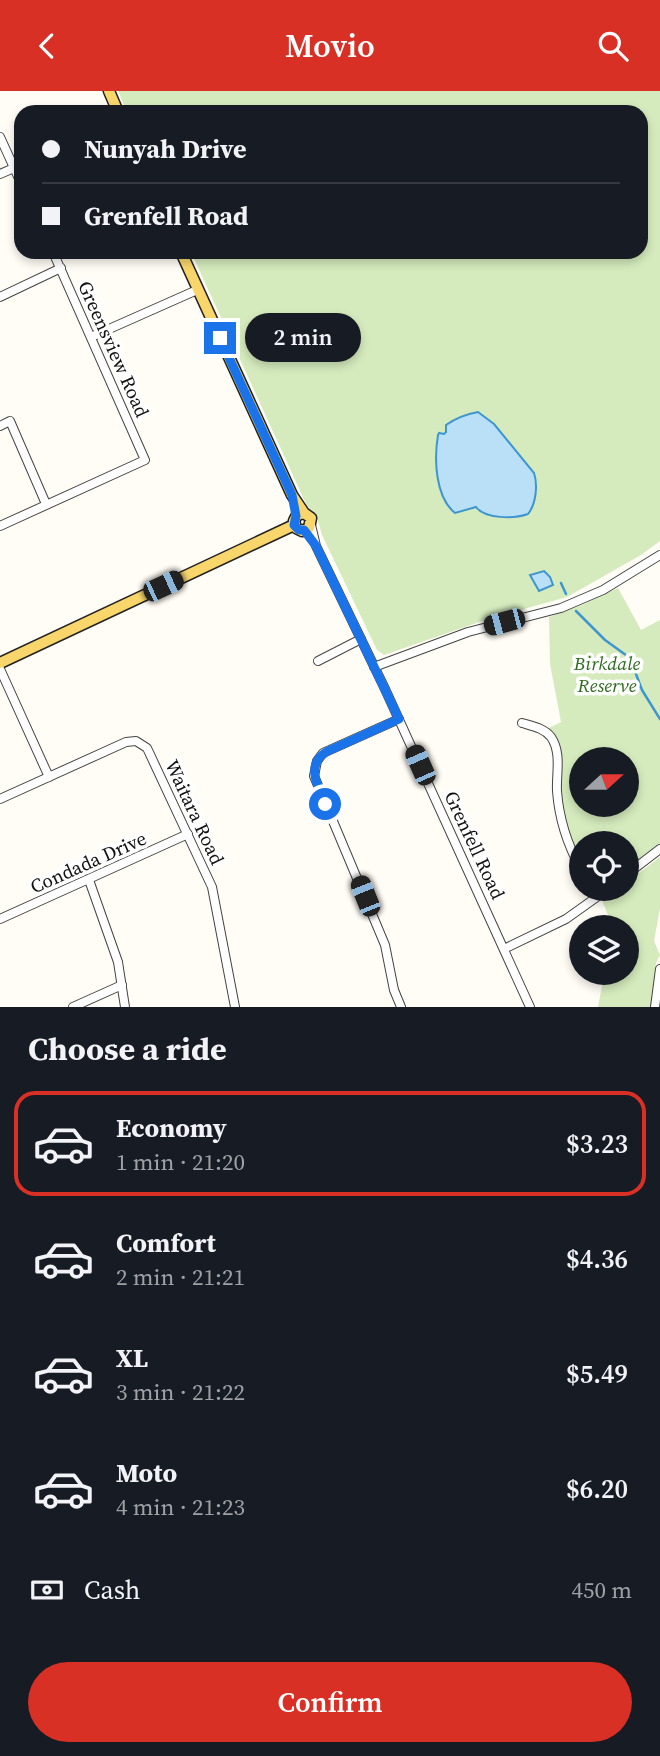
<!DOCTYPE html>
<meta charset="utf-8">
<style>
body{margin:0;font-family:"Source Serif 4",serif;background:#20242c;color:#f1f3f6;height:100vh;display:flex;flex-direction:column;font-size:26px;white-space:nowrap}
*{box-sizing:border-box;margin:0}
p{font-size:23px;color:#9ea1a6}
.icon{flex:none;width:38px;height:38px;fill:none;stroke:currentColor;stroke-width:2;stroke-linecap:round;stroke-linejoin:round}
.map{position:relative;height:916px;overflow:hidden}
.panel{display:flex;flex-direction:column;background:#171b24;flex:1}
.panel>*{flex:none}
.banner{position:absolute;left:14px;top:14px;width:634px;height:154px;border-radius:21px;box-shadow:0 4px 10px #0003;display:grid;align-content:center;height:154px;padding:0 28px;background:#171b24}
.needle{width:46px;rotate:69deg}
.buttons{position:absolute;left:569px;top:656px;display:grid;gap:14px}
.buttons a{display:grid;place-items:center;width:70px;height:70px;border-radius:50%;background:#171b24;box-shadow:0 4px 10px #0003;font-size:35px}
.end{position:absolute;width:32px;height:32px;margin:-16px;border:9px solid #1a73e8;background:#fff;box-shadow:0 0 0 4px #fff}
.from{border-radius:50%}
.bubble{position:absolute;height:49px;border-radius:24px;background:#171b24;box-shadow:0 4px 10px #0003;font-size:23px;font-weight:600;line-height:49px;text-align:center}
.car{position:absolute;width:21px;height:42px;margin:-21px -10px;border-radius:9px;box-shadow:0 0 5px 2px #0007;background:linear-gradient(#222 24%,#8ab4d8 0 40%,#222 0 76%,#8ab4d8 0 86%,#222 0)}
.banner b{display:flex;align-items:center;gap:24px;height:66px;font-size:26px}
.banner b+b{border-top:2px solid #363941}
.banner i{width:18px;height:18px;background:#f1f3f6}
ul{padding:0;list-style:none}
li{display:flex;align-items:center;gap:21px;height:105px;margin:0 14px 10px;padding:0 14px;border:4px solid transparent;border-radius:21px}
li div{flex:1}
li b{display:block;font-size:26px}
li em{font-style:normal;font-weight:600}
li.active{border-color:#d93025}
li>.icon{width:63px;height:63px;stroke-width:1.5}
h2{padding:0 28px;font-size:32px;line-height:84px}
.pay{display:flex;align-items:center;gap:18px;height:77px;padding:0 28px;font-size:26px}
.pay p{margin-inline-start:auto}
.button{display:flex;gap:14px;margin-top:auto;padding:14px 28px}
.button a{flex:1;height:80px;border-radius:42px;background:#d93025;color:#fff;font-size:28px;font-weight:600;line-height:80px;text-align:center}
header{display:flex;justify-content:space-between;align-items:center;height:91px;padding:0 28px;background:#d93025;color:#fff;font-size:32px;font-weight:600}
.map>svg:first-child{display:block}
.green{fill:#d5ebbd;fill-rule:evenodd}
.water{fill:#b9e0f7;stroke:#3f96cf;stroke-width:2}
.lines{fill:none;stroke-linecap:round;stroke-linejoin:round}
.stream{stroke:#3f96cf;stroke-width:2.5}
.minor-casing{stroke:#444;stroke-width:10}
.major-casing{stroke:#222;stroke-width:13}
.minor{stroke:#fff;stroke-width:8}
.major{stroke:#f9d66b;stroke-width:10}
.route{stroke:#1a73e8;stroke-width:9}
.labels{text-anchor:middle;dominant-baseline:central;stroke-width:7;stroke-linejoin:round;paint-order:stroke}
.street-label{font-size:19px;fill:#111;stroke:#fff}
.park-label{font-size:19px;font-style:italic;fill:#2f6b1f;stroke:#fff}
</style>
<header><svg class="icon" aria-label="back" viewBox="0 0 24 24"><path d="M15 5l-7 7 7 7"/></svg>Movio<svg class="icon" aria-label="search" viewBox="0 0 24 24"><circle cx="10" cy="10" r="6"/><path d="M15 15l6 6"/></svg></header>
<div class="map">
<svg width="660" height="916" viewBox="0 0 660 916">
<rect width="100%" height="100%" fill="#fffdf5"/>
<g class="green">
<path d="M118,0H660V450L641,464L567,506L488,528L384,564L377,559L322,444L316,423L307,415L191,161H640V21H127Z"/>
<path d="M618,497L641,539L660,529V754L627,779L626,752H581V768C569,749 563,723 561,700C560,677 566,655 549,637L561,631L550,573L549,526L582,514ZM581,668H626V714H581Z"/>
<path d="M660,766V817L654,850L660,864L656,872L652,916H598L603,889L602,882H626V836H605L608,824L602,809L616,798H626L627,791Z"/>
</g>
<g class="water">
<path d="M478,321L494,333L534,382C538,394 536,413 528,423C514,428 485,428 476,416L455,422C435,406 434,368 438,344L439,342L444,343L446,341V334C456,327 467,323 478,321Z"/>
<path d="M544,480L550,486L553,494L539,500L530,484Z"/>
</g>
<g class="lines">
<g class="stream">
<path d="M561,492L566,503"/>
<path d="M576,520L605,549L630,567L642,599L660,628"/>
</g>
<g class="minor-casing">
<g id="minor">
<path d="M0,46L21,92"/>
<path d="M0,83L14,77"/>
<path d="M0,206L61,177"/>
<path d="M91,246L197,199"/>
<path d="M0,335L10,330L46,413"/>
<path d="M311,434L316,455L385,598L530,916"/>
<path d="M0,435L145,369L53,161"/>
<path d="M318,570L361,548"/>
<path d="M374,576L468,541L561,517L603,499L660,464"/>
<path d="M0,578L49,686"/>
<path d="M399,628L323,662L317,670L314,685L385,854L394,899L401,916"/>
<path d="M522,632C532,635 544,637 551,646C562,662 556,683 557,700C559,727 568,755 581,778"/>
<path d="M0,708L126,651L136,650L147,657L212,796L235,916"/>
<path d="M626,784L660,758"/>
<path d="M89,789L118,871L125,916"/>
<path d="M0,828L188,743"/>
<path d="M504,858L566,828L608,798"/>
<path d="M73,916L122,894"/>
<path d="M655,916L660,878"/>
</g>
</g>
<g class="major-casing">
<g id="major">
<path d="M109,0L118,21"/>
<path d="M181,161L292,404L304,422L311,427L309,437L302,440L296,437L294,430L297,424L304,422"/>
<path d="M0,572L294,434"/>
</g>
</g>
<use href="#minor" class="minor"/>
<use href="#major" class="major"/>
</g>
<g class="lines">
<path class="route" d="M220,247L292,404L296,425L294,434L299,439H304L316,455L399,628L328,660C305,672 317,694 325,713"/>
</g>
<g class="labels">
<g class="street-label">
<text transform="translate(114 258) rotate(66)">Greensview Road</text>
<text transform="translate(195 721) rotate(65)">Waitara Road</text>
<text transform="translate(475 754) rotate(65)">Grenfell Road</text>
<text transform="translate(88 771) rotate(-24)">Condada Drive</text>
</g>
<g class="park-label">
<text x="607" y="572">Birkdale<tspan x="607" dy="22">Reserve</tspan></text>
</g>
</g>
</svg>
<div class="buttons">
<a><svg class="needle" viewBox="-14 -14 28 28"><path d="M0-13l5 13h-10z" fill="#e53935"/><path d="M0 13l5-13h-10z" fill="#9ea1a6"/></svg></a>
<a><svg class="icon" aria-label="locate" viewBox="0 0 24 24"><circle cx="12" cy="12" r="6"/><path d="M12 2v4M12 18v4M2 12h4M18 12h4"/></svg></a>
<a><svg class="icon" aria-label="layers" viewBox="0 0 24 24"><path d="M12 4l9 5-9 5-9-5zM3 14l9 5 9-5"/></svg></a>
</div>
<i class="end from" style="left:325px;top:713px"></i>
<i class="end" style="left:220px;top:247px"></i>
<div class="bubble" style="left:245px;top:222px;width:116px">2 min</div>
<i class="car" style="left:163px;top:495px;rotate:65deg"></i>
<i class="car" style="left:504px;top:531px;rotate:255deg"></i>
<i class="car" style="left:420px;top:674px;rotate:336deg"></i>
<i class="car" style="left:365px;top:805px;rotate:338deg"></i>
<div class="banner">
<b><i class="from"></i>Nunyah Drive</b>
<b><i></i>Grenfell Road</b>
</div>
</div>
<section class="panel">
<h2>Choose a ride</h2>
<ul>
<li class="active"><svg class="icon" aria-label="car" viewBox="0 0 24 24"><path d="M5 17H2v-5l4-1 3-4h7l3 4 3 1v5h-3M9 17h6M6 11h13"/><circle cx="7" cy="17" r="2"/><circle cx="17" cy="17" r="2"/></svg><div><b>Economy</b><p>1 min · 21:20</p></div><em>$3.23</em></li>
<li><svg class="icon" aria-label="car" viewBox="0 0 24 24"><path d="M5 17H2v-5l4-1 3-4h7l3 4 3 1v5h-3M9 17h6M6 11h13"/><circle cx="7" cy="17" r="2"/><circle cx="17" cy="17" r="2"/></svg><div><b>Comfort</b><p>2 min · 21:21</p></div><em>$4.36</em></li>
<li><svg class="icon" aria-label="car" viewBox="0 0 24 24"><path d="M5 17H2v-5l4-1 3-4h7l3 4 3 1v5h-3M9 17h6M6 11h13"/><circle cx="7" cy="17" r="2"/><circle cx="17" cy="17" r="2"/></svg><div><b>XL</b><p>3 min · 21:22</p></div><em>$5.49</em></li>
<li><svg class="icon" aria-label="car" viewBox="0 0 24 24"><path d="M5 17H2v-5l4-1 3-4h7l3 4 3 1v5h-3M9 17h6M6 11h13"/><circle cx="7" cy="17" r="2"/><circle cx="17" cy="17" r="2"/></svg><div><b>Moto</b><p>4 min · 21:23</p></div><em>$6.20</em></li>
</ul>
<div class="pay"><svg class="icon" aria-label="cash" viewBox="0 0 24 24"><path d="M3 7h18v10H3z"/><circle cx="12" cy="12" r="2"/></svg>Cash<p>450 m</p></div>
<div class="button"><a>Confirm</a></div>
</section>
